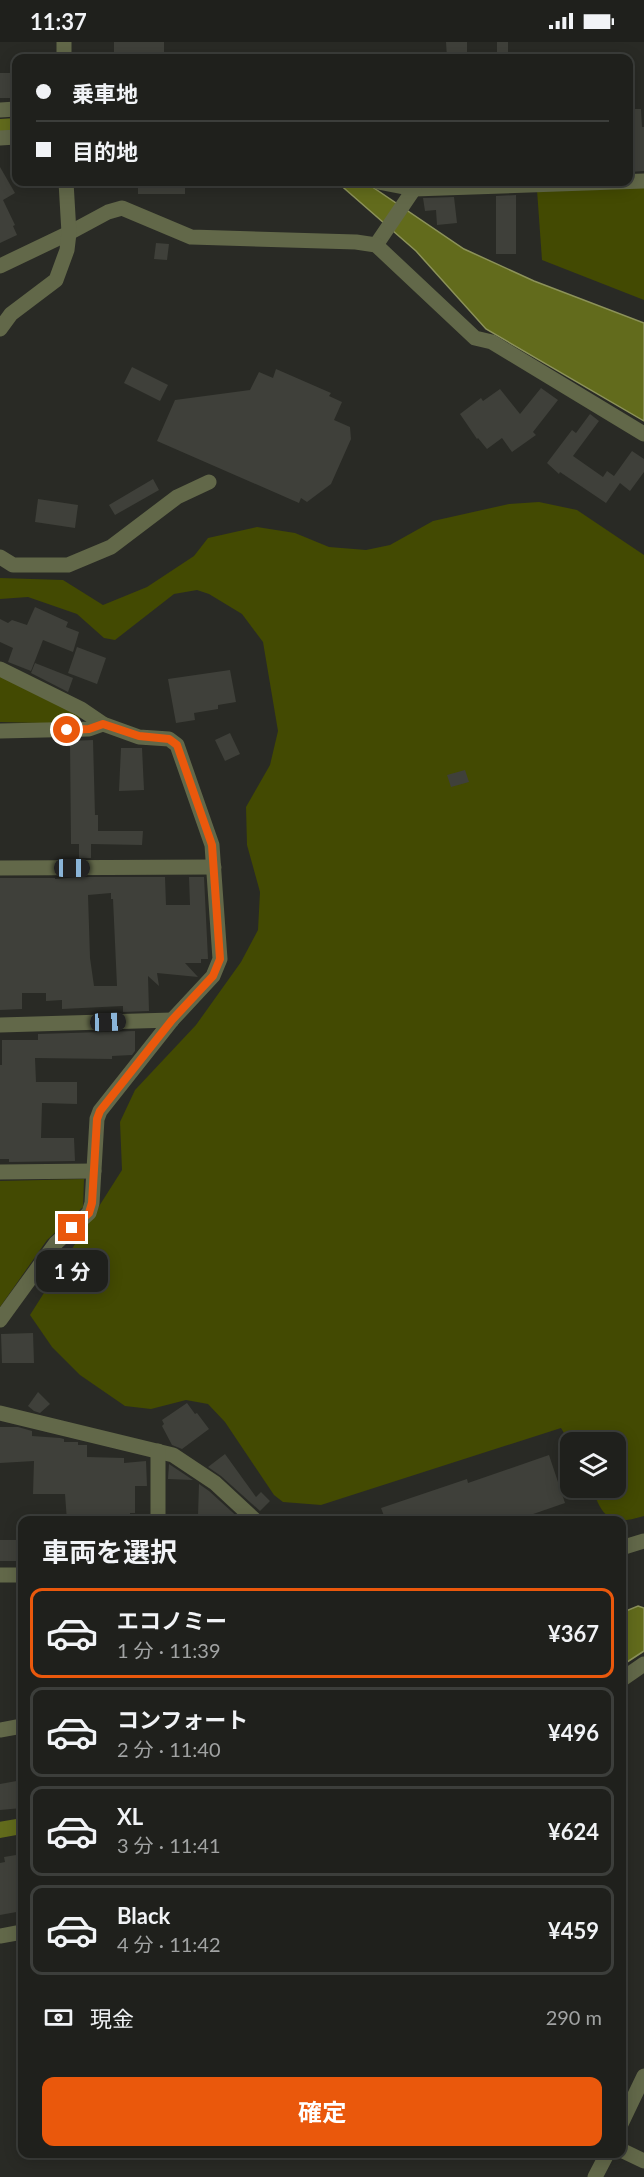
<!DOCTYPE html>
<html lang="ja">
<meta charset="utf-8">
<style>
body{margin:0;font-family:Lato,"Noto Sans JP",sans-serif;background:#2c2d29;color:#f1f3f6;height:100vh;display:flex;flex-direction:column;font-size:22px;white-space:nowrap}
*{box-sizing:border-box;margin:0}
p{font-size:20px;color:#a1a3a3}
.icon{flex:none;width:33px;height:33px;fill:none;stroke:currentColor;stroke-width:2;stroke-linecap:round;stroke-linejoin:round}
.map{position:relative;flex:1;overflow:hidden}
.panel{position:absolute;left:18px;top:1474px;width:608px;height:642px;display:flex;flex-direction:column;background:#1f201c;border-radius:12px;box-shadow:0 3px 15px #0003,0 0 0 2px #3c3e3b}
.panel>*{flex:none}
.hud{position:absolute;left:12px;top:12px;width:621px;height:132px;border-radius:12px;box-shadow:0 3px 15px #0003,0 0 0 2px #3c3e3b;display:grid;align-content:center;height:132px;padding:0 24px;background:#1f201c}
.fabs{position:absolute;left:560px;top:1390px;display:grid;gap:12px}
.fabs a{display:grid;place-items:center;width:66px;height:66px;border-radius:12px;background:#1f201c;box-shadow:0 3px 15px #0003,0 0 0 2px #3c3e3b;font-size:30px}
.end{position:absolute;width:27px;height:27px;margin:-14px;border:8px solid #ea580c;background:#fff;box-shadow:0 0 0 3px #fff}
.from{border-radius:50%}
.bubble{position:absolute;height:42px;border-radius:12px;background:#1f201c;box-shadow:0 3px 15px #0003,0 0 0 2px #3c3e3b;font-size:20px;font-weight:700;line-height:42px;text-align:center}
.car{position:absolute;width:18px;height:36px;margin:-18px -9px;border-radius:8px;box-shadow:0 0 4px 2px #0007;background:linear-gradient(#222 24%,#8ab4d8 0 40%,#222 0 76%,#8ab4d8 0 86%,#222 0)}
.hud b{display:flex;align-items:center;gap:21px;height:57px;font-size:22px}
.hud b+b{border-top:2px solid #3c3e3b}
.hud i{width:15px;height:15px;background:#f1f3f6}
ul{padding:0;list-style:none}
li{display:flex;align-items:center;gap:18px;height:90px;margin:0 12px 9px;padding:0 12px;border:3px solid #3c3e3b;border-radius:12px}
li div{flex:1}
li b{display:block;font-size:22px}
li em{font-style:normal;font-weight:700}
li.active{border-color:#ea580c}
li>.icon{width:54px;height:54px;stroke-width:1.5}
h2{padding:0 24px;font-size:27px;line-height:72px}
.pay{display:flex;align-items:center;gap:15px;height:66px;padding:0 24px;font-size:22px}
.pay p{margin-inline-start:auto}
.action{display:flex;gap:12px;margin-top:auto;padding:12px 24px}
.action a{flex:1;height:69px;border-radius:12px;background:#ea580c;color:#fff;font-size:24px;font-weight:700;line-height:69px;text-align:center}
.status{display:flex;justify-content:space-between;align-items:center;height:42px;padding:0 30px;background:#1f201c;direction:ltr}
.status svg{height:16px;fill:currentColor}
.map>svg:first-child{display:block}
.green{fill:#434a02}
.water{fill:#626b1c;stroke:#8c925a;stroke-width:1.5}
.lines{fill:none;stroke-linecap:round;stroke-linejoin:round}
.canal{stroke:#626b1c;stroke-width:16}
.building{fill:#3f403a;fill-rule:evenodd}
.minor{stroke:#626849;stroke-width:15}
.route{stroke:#ea580c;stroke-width:8}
</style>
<div class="status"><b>11:37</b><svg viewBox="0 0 49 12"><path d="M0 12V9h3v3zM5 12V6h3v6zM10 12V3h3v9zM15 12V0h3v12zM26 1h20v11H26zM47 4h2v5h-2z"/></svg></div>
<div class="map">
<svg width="644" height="2135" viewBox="0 0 644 2135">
<rect width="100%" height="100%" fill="#292a25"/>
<g class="green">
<path d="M644,145V258L542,218L537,148Z"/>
<path d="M539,460L577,468L644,513V1474C611,1484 603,1477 592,1446H615V1401H570L561,1386L321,1463L283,1460L274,1453L225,1380L208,1362L186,1358L151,1367L125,1364L80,1333L52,1305L30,1273L122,1128L120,1080L135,1048L196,983L241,920L258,888L260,850L247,803L246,765L270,723L278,689L263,600L242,572L209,552L197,548L174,552L115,598L104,596L77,572L28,555L0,557V536L63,538L103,563L147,545L194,514L208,496L257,485L295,491L329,505L366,508L390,503L433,479L509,462Z"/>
<path d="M0,633L81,673L78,682L0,680Z"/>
<path d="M84,1137L83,1165L47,1198L0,1265V1139Z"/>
</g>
<g class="water">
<path d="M337,140H365L464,207L534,239L644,281V379L486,287L416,209Z"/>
<path d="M638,1564L644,1566V1609L621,1624V1571Z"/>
</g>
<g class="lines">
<g class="canal">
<path d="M0,85L16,84"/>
<path d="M0,1788L22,1784"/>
</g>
</g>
<g class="building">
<rect x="114" y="0" width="50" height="16"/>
<path d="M446,0H467V16H447Z"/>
<rect x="497" y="0" width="11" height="16"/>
<path d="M0,31H12L13,56H0Z"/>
<path d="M628,67H641L642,85H644V129L630,130Z"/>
<path d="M0,125L15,151L3,158L15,183L13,184L17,193L0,201Z"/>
<rect x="138" y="140" width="47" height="12"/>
<path d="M516,153V212H496V154Z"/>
<path d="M454,155L457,181L437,183L436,168L425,169L423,156Z"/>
<path d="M156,201L169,202L167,218L154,217Z"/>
<path d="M132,325L168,343L160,359L124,341Z"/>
<path d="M276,327L331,351L329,354L342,360L334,378L350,385L351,397L331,442L307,460L301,456L299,461L157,399L175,358L250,348L259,330L273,336Z"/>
<path d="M541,346L558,358L533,390L536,393L512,410L502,396L487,407L478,396L477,397L460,372L481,356L483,359L500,347L520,372Z"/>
<path d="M590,372L599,379L573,414L603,435L607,429L614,434L632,409L644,417V430L630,449L620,441L606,461L560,430L559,432L547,421L572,388L576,391Z"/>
<path d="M153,437L159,448L115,473L109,463Z"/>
<path d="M38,457L78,463L75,486L35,480Z"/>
<path d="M35,565L68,580L66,585L79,590L73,610L43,598L31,629L8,620L13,606L0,600V577L8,581L12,578L27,583Z"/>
<path d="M77,605L106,616L97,642L68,631Z"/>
<path d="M35,621L73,636L68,650L31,631Z"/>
<path d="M230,628L236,660L218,663V667L194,671L195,678L176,681L168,637Z"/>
<path d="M230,691L240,712L225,719L215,698Z"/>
<path d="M93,698L95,773H98V789H143L142,803L91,802V816H79V802H71L70,699Z"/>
<path d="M121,706H142L144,748L119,749Z"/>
<path d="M465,728L469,740L451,745L447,733Z"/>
<path d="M79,835H165L166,863H190L189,835H204L208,917H201V921H185L198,935L157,931L159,944L148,934L149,969L123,970V964L62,967V958L46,959V951H22V967L0,968V836H55V837ZM111,851V857H113L117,944H94L90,916L88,853Z"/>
<path d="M135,989V1009L132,1013L112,1014V1017L35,1016L36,1040H77V1062L42,1061L41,1096H74L75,1119L9,1120V1117H0V1023H2V998H38V992Z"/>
<path d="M33,1291L34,1321H2L1,1292Z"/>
<path d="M38,1350L50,1362L40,1371L34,1369L28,1364Z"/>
<path d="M187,1361L195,1372L197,1371L209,1387L182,1407L172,1403L162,1384L164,1382L162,1378Z"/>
<path d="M0,1385H18L32,1389V1394L60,1396L64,1397V1400H78V1403H87V1415L124,1416V1421L146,1419L147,1444H135V1471H130V1479H67L65,1452H33L34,1419L0,1421Z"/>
<path d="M225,1412L256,1455L261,1450L270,1459L260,1469L221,1434L208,1425Z"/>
<path d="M549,1413L565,1461L513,1479H386L381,1466L467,1437L468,1441Z"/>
<path d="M169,1422L193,1438L168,1437Z"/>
<path d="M199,1442L209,1449L242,1479H232L231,1475L198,1474Z"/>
<rect x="0" y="1498" width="22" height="21"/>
<path d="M22,1738V1766L0,1768V1742Z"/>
<path d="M22,1812V1844H19L22,1869L0,1873V1821L5,1820L4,1815Z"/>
</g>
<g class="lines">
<g class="minor">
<path d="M64,0V16"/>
<path d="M0,68L16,67"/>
<path d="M0,96L16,95"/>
<path d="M378,140L414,147L644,139"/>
<path d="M376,203L414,147"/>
<path d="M0,224L69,191L108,170L122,166L191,195L356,200L376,203L475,296L492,300L644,392"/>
<path d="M0,287L11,272L56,238L67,208L69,191L66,140"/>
<path d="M0,515L13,523H68L111,505L177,455L209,440"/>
<path d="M0,627L81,667L103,682L139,695L169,697L177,703L212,803L220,917L213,934L172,978L100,1069L97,1077L92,1161L89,1171L56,1201L0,1278"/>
<path d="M0,689L89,687L103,682"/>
<path d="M0,826L214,825"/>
<path d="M0,983L172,978"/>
<path d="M0,1130L94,1129"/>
<path d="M0,1371L173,1413L215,1441L256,1479"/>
<path d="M158,1479V1409"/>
<path d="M621,1506L644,1499"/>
<path d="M0,1533H22"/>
<path d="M621,1638L644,1622"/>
<path d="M0,1688L22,1684"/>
<path d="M0,1894L22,1890"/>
<path d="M621,2082L644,2034"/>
<path d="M621,2108L644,2119"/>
<path d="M595,2135L607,2112"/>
</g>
</g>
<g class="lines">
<path class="route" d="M67,688L89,687L103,682L139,694L169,697L177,703L212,803L220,917L213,934L172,978L100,1069L97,1077L92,1161L89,1171L72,1186"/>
</g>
</svg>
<div class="fabs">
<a><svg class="icon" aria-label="layers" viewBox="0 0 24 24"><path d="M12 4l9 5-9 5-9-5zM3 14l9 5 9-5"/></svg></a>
</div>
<i class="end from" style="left:67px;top:688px"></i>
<i class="end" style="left:72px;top:1186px"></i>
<div class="bubble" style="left:36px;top:1208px;width:72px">1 分</div>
<i class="car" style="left:72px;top:826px;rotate:90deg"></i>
<i class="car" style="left:108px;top:980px;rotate:88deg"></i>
<div class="hud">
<b><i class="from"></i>乗車地</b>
<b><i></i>目的地</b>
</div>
<section class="panel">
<h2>車両を選択</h2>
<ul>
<li class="active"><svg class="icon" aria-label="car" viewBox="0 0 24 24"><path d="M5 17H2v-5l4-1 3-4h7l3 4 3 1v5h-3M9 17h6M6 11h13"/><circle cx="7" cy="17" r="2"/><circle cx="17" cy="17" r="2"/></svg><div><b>エコノミー</b><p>1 分 · 11:39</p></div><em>¥367</em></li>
<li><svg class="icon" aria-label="car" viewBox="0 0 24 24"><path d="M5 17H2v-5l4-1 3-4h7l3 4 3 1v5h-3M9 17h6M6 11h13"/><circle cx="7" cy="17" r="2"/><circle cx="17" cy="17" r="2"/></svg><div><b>コンフォート</b><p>2 分 · 11:40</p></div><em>¥496</em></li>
<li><svg class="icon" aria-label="car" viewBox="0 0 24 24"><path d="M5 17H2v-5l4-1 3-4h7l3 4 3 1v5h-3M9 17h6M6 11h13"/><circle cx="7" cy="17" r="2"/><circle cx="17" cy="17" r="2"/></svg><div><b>XL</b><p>3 分 · 11:41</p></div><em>¥624</em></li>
<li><svg class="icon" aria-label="car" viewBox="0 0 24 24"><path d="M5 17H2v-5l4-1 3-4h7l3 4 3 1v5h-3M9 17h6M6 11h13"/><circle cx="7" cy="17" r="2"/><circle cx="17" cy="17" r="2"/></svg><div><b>Black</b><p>4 分 · 11:42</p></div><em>¥459</em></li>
</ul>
<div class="pay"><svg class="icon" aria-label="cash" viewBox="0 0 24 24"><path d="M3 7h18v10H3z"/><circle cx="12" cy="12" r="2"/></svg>現金<p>290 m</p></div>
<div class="action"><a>確定</a></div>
</section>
</div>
